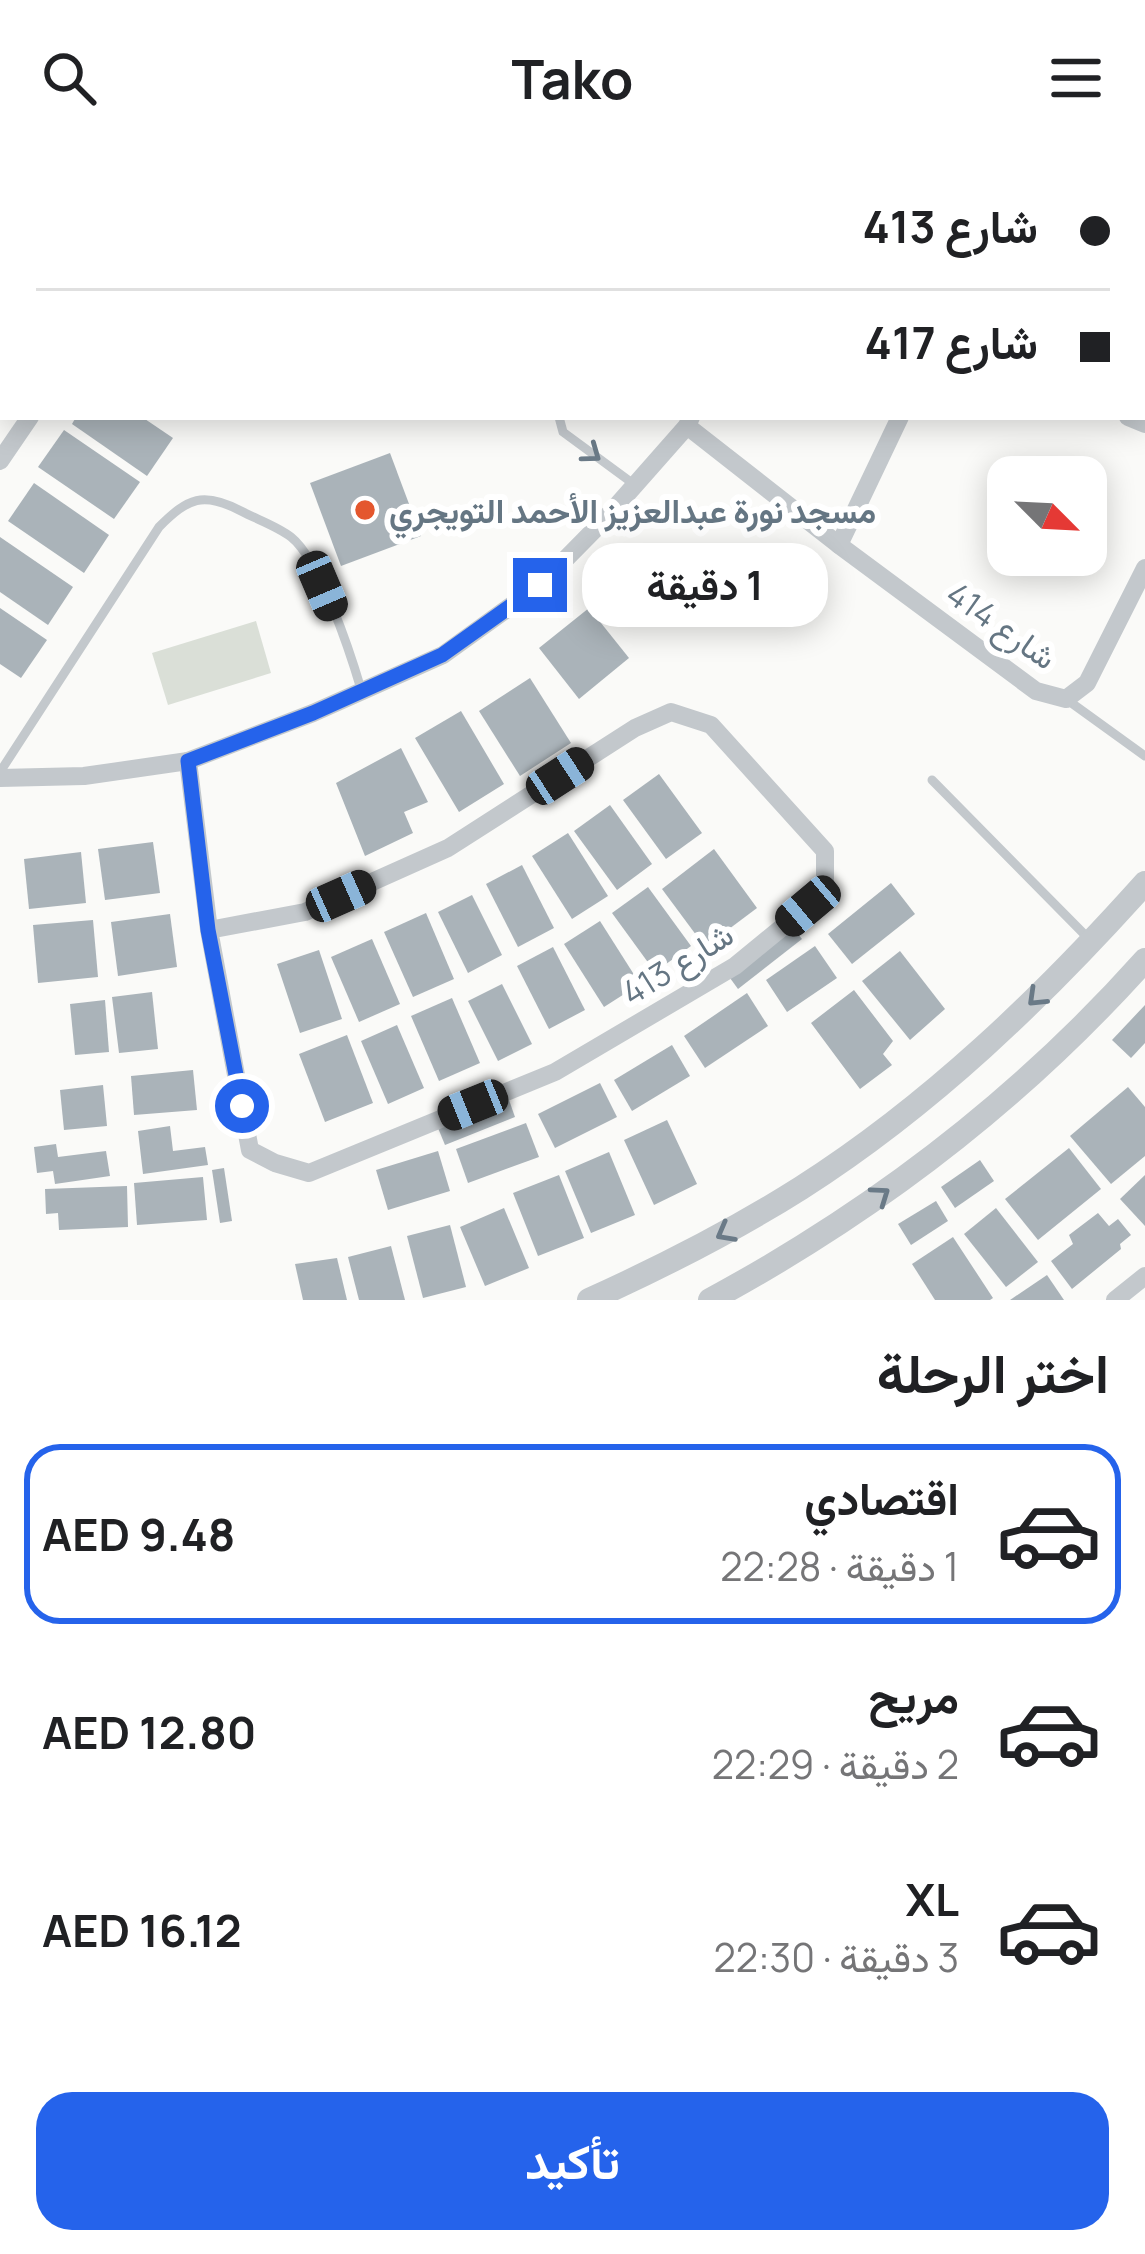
<!DOCTYPE html>
<html lang="ar">
<meta charset="utf-8">
<style>
body{margin:0;font-family:Manrope,Vazirmatn,sans-serif;background:#f2f2f2;color:#202124;direction:rtl;height:100vh;display:flex;flex-direction:column;font-size:45px;white-space:nowrap}
*{box-sizing:border-box;margin:0}
p{font-size:39px;color:#757577}
.icon{flex:none;width:66px;height:66px;fill:none;stroke:currentColor;stroke-width:2;stroke-linecap:round;stroke-linejoin:round}
.map{position:relative;height:1144px;overflow:hidden;direction:ltr}
.side{display:flex;flex-direction:column;background:#fff;flex:1}
.side>*{flex:none}
.hud{position:absolute;left:0px;top:0px;width:1146px;height:264px;box-shadow:0 6px 30px #0003;direction:rtl;display:grid;align-content:center;height:264px;padding:0 36px;background:#fff}
.needle{width:78px;rotate:114deg}
.fabs{position:absolute;left:987px;top:300px;display:grid;gap:24px}
.fabs a{display:grid;place-items:center;width:120px;height:120px;border-radius:24px;background:#fff;box-shadow:0 6px 30px #0003;font-size:60px}
.end{position:absolute;width:54px;height:54px;margin:-27px;border:15px solid #2563eb;background:#fff;box-shadow:0 0 0 6px #fff}
.from{border-radius:50%}
.bubble{position:absolute;height:84px;border-radius:36px;background:#fff;box-shadow:0 6px 30px #0003;font-size:39px;font-weight:700;line-height:84px;text-align:center;direction:rtl}
.car{position:absolute;width:36px;height:72px;margin:-36px -18px;border-radius:15px;box-shadow:0 0 9px 3px #0007;background:linear-gradient(#222 24%,#8ab4d8 0 40%,#222 0 76%,#8ab4d8 0 86%,#222 0)}
.hud b{display:flex;align-items:center;gap:42px;height:114px;font-size:45px}
.hud b+b{border-top:3px solid #e0e0e0}
.hud i{width:30px;height:30px;background:#202124}
ul{padding:0;list-style:none}
li{display:flex;align-items:center;gap:36px;height:180px;margin:0 24px 18px;padding:0 12px;border:6px solid transparent;border-radius:36px}
li div{flex:1}
li b{display:block;font-size:45px}
li em{font-style:normal;font-weight:700}
li.active{border-color:#2563eb}
li>.icon{width:108px;height:108px;stroke-width:1.5}
h2{padding:0 36px;font-size:54px;line-height:144px}
.primary-button{display:flex;gap:24px;margin-top:auto;padding:24px 36px}
.primary-button a{flex:1;height:138px;border-radius:36px;background:#2563eb;color:#fff;font-size:48px;font-weight:700;line-height:138px;text-align:center}
header{display:flex;justify-content:space-between;align-items:center;height:156px;padding:0 36px;background:#fff;font-size:54px;font-weight:700}
.map>svg:first-child{display:block}
.green{fill:#dadfd7}
.building{fill:#aab3b9}
.lines{fill:none;stroke-linecap:round;stroke-linejoin:round}
.service{stroke:#c3c8cc;stroke-width:9}
.minor{stroke:#c3c8cc;stroke-width:18}
.tertiary{stroke:#c3c8cc;stroke-width:24}
.oneway{stroke:#6a7a87}
.route{stroke:#2563eb;stroke-width:15}
.poi-dot{fill:#e4572e;stroke:#fff;stroke-width:4.5}
.labels{text-anchor:middle;dominant-baseline:central;stroke-width:12;stroke-linejoin:round;paint-order:stroke}
.poi-label{font-size:33px;font-weight:bold;fill:#657683;stroke:#fff;text-anchor:start}
.street-label{font-size:33px;fill:#657683;stroke:#fff}
</style>
<header><svg class="icon" aria-label="menu" viewBox="0 0 24 24"><path d="M4 6h16M4 12h16M4 18h16"/></svg>Tako<svg class="icon" aria-label="search" viewBox="0 0 24 24"><circle cx="10" cy="10" r="6"/><path d="M15 15l6 6"/></svg></header>
<div class="map">
<svg width="1145" height="1144" viewBox="0 0 1145 1144">
<rect width="100%" height="100%" fill="#fafaf8"/>
<path class="green" d="M256,465L271,517L168,549L152,497Z"/>
<g class="building">
<path d="M76,261H142L173,282L147,320L72,268Z"/>
<path d="M64,274L140,326L114,363L38,311Z"/>
<path d="M390,297L421,380L341,410L310,327Z"/>
<path d="M34,327L109,379L84,417L8,365Z"/>
<path d="M0,381L73,431L48,469L0,436Z"/>
<path d="M0,452L47,484L21,522L0,508Z"/>
<path d="M589,452L629,502L579,543L539,492Z"/>
<path d="M530,522L571,587L520,620L479,555Z"/>
<path d="M461,555L504,628L459,656L415,582Z"/>
<path d="M401,592L428,646L404,656L413,677L365,700L336,627Z"/>
<path d="M659,618L702,677L666,703L623,644Z"/>
<path d="M610,649L652,708L617,734L574,675Z"/>
<path d="M568,677L608,740L572,763L532,700Z"/>
<path d="M153,686L160,737L105,744L98,693Z"/>
<path d="M714,693L757,752L705,791L662,733Z"/>
<path d="M81,696L86,747L29,753L24,703Z"/>
<path d="M522,709L554,772L518,791L486,728Z"/>
<path d="M891,727L915,758L852,808L828,778Z"/>
<path d="M648,731L691,790L655,816L612,757Z"/>
<path d="M472,739L502,799L468,817L438,756Z"/>
<path d="M426,757L454,823L413,841L384,776Z"/>
<path d="M170,758L177,811L118,820L111,766Z"/>
<path d="M93,764L98,821L38,827L33,769Z"/>
<path d="M600,765L640,828L604,851L564,788Z"/>
<path d="M794,773L802,783L738,833L730,822Z"/>
<path d="M372,783L400,848L359,866L331,801Z"/>
<path d="M815,790L837,822L787,856L766,824Z"/>
<path d="M553,791L585,854L549,873L517,810Z"/>
<path d="M319,794L342,863L300,877L277,808Z"/>
<path d="M900,795L945,853L910,884L862,825Z"/>
<path d="M502,828L532,888L498,905L468,845Z"/>
<path d="M854,834L893,885L883,898L892,909L860,933L811,867Z"/>
<path d="M152,836L158,893L119,897L112,841Z"/>
<path d="M747,837L768,870L705,912L684,880Z"/>
<path d="M452,842L480,907L439,925L411,860Z"/>
<path d="M105,844L109,896L75,899L70,848Z"/>
<path d="M1145,849V887L1131,902L1112,884Z"/>
<path d="M397,869L424,932L388,948L361,885Z"/>
<path d="M347,879L373,947L325,966L299,898Z"/>
<path d="M672,889L690,920L632,955L614,924Z"/>
<path d="M193,914L197,954L134,959L131,920Z"/>
<path d="M600,927L617,961L555,992L538,958Z"/>
<path d="M103,929L107,970L64,974L60,934Z"/>
<path d="M1128,931L1145,951V1000L1111,1028L1070,980Z"/>
<path d="M509,944L515,961L445,989L438,972Z"/>
<path d="M667,964L697,1028L654,1049L624,984Z"/>
<path d="M526,967L539,1001L468,1027L456,993Z"/>
<path d="M170,970L173,995L205,991L208,1009L143,1018L138,975Z"/>
<path d="M56,988L58,1001L106,995L110,1020L55,1028L53,1015L37,1017L34,991Z"/>
<path d="M1069,992L1101,1033L1038,1084L1005,1043Z"/>
<path d="M438,995L450,1035L388,1054L376,1014Z"/>
<path d="M609,996L635,1059L591,1077L565,1015Z"/>
<path d="M980,1004L994,1025L955,1052L941,1031Z"/>
<path d="M224,1012L232,1065L220,1067L212,1014Z"/>
<path d="M559,1019L584,1082L538,1100L513,1037Z"/>
<path d="M1145,1019V1070L1120,1043Z"/>
<path d="M203,1021L207,1064L137,1069L134,1027Z"/>
<path d="M127,1030L128,1071L59,1074L58,1057L46,1058L45,1033Z"/>
<path d="M936,1045L948,1065L911,1089L898,1068Z"/>
<path d="M504,1052L529,1112L485,1130L460,1071Z"/>
<path d="M996,1052L1038,1106L1006,1131L964,1078Z"/>
<path d="M1098,1057L1109,1070L1118,1063L1131,1079L1120,1088L1121,1093L1072,1133L1051,1105L1073,1088L1069,1079Z"/>
<path d="M450,1069L466,1131L423,1142L407,1080Z"/>
<path d="M953,1081L993,1142L990,1144H935L912,1108Z"/>
<path d="M391,1090L405,1144H359L348,1101Z"/>
<path d="M337,1102L347,1144H303L295,1108Z"/>
<path d="M1047,1119L1064,1144H1010Z"/>
</g>
<g class="lines">
<g class="service">
<path d="M712,3L714,0"/>
<path d="M559,261L563,276L635,329"/>
<path d="M1066,543L1145,600"/>
<path d="M0,616L159,371C188,342 203,335 241,355C256,363 277,370 291,381C320,404 350,496 361,533"/>
<path d="M932,624L1088,782"/>
</g>
<g class="minor">
<path d="M198,0L203,3"/>
<path d="M1130,0L1137,3"/>
<path d="M322,3L324,0"/>
<path d="M819,3L820,0"/>
<path d="M1005,3L1006,0"/>
<path d="M0,158L3,160"/>
<path d="M1128,261L1145,268"/>
<path d="M687,270L839,389L1036,535L1066,543L1087,527L1145,412"/>
<path d="M0,305L30,261"/>
<path d="M839,389L900,261"/>
<path d="M188,605L209,774L250,994L275,1007L309,1017L555,916L735,810L808,750L825,723V695L711,569L671,556L635,572L448,692L305,756L209,774"/>
<path d="M0,622L84,620L188,605L313,557L443,499L540,429L605,363L687,270L691,261"/>
<path d="M1115,1144L1145,1120"/>
</g>
<g class="tertiary">
<path d="M589,1144C662,1111 733,1075 801,1032C931,949 1042,842 1145,727"/>
<path d="M710,1144C873,1056 1021,943 1145,804"/>
</g>
</g>
<defs><path id="oneway-chevron" d="M-2-3.5L2.5 0L-2 3.5" fill="none" stroke-width="1.6" stroke-linecap="round" stroke-linejoin="round" transform="scale(3)"/></defs>
<g class="oneway">
<use href="#oneway-chevron" transform="translate(592 298) rotate(36)"/>
<use href="#oneway-chevron" transform="translate(1036 842) rotate(136)"/>
<use href="#oneway-chevron" transform="translate(881 1039) rotate(-35)"/>
<use href="#oneway-chevron" transform="translate(725 1077) rotate(151)"/>
</g>
<g class="lines">
<path class="route" d="M242,950L208,774L188,605L313,557L442,499L540,429"/>
</g>
<circle class="poi-dot" cx="365" cy="354" r="12"/>
<g class="labels">
<g class="poi-label">
<text x="389" y="354">مسجد نورة عبدالعزيز الأحمد التويجري</text>
</g>
<g class="street-label">
<text transform="translate(1002 469) rotate(35)">شارع 414</text>
<text transform="translate(677 807) rotate(-32)">شارع 413</text>
</g>
</g>
</svg>
<div class="fabs">
<a><svg class="needle" viewBox="-14 -14 28 28"><path d="M0-13l5 13h-10z" fill="#e53935"/><path d="M0 13l5-13h-10z" fill="#757577"/></svg></a>
</div>
<i class="end from" style="left:242px;top:950px"></i>
<i class="end" style="left:540px;top:429px"></i>
<div class="bubble" style="left:582px;top:387px;width:246px">1 دقيقة</div>
<i class="car" style="left:322px;top:430px;rotate:157deg"></i>
<i class="car" style="left:560px;top:620px;rotate:57deg"></i>
<i class="car" style="left:341px;top:740px;rotate:66deg"></i>
<i class="car" style="left:808px;top:750px;rotate:230deg"></i>
<i class="car" style="left:473px;top:949px;rotate:248deg"></i>
<div class="hud">
<b><i class="from"></i>شارع 413</b>
<b><i></i>شارع 417</b>
</div>
</div>
<section class="side">
<h2>اختر الرحلة</h2>
<ul>
<li class="active"><svg class="icon" aria-label="car" viewBox="0 0 24 24"><path d="M5 17H2v-5l4-1 3-4h7l3 4 3 1v5h-3M9 17h6M6 11h13"/><circle cx="7" cy="17" r="2"/><circle cx="17" cy="17" r="2"/></svg><div><b>اقتصادي</b><p>1 دقيقة · 22:28</p></div><em>AED 9.48</em></li>
<li><svg class="icon" aria-label="car" viewBox="0 0 24 24"><path d="M5 17H2v-5l4-1 3-4h7l3 4 3 1v5h-3M9 17h6M6 11h13"/><circle cx="7" cy="17" r="2"/><circle cx="17" cy="17" r="2"/></svg><div><b>مريح</b><p>2 دقيقة · 22:29</p></div><em>AED 12.80</em></li>
<li><svg class="icon" aria-label="car" viewBox="0 0 24 24"><path d="M5 17H2v-5l4-1 3-4h7l3 4 3 1v5h-3M9 17h6M6 11h13"/><circle cx="7" cy="17" r="2"/><circle cx="17" cy="17" r="2"/></svg><div><b>XL</b><p>3 دقيقة · 22:30</p></div><em>AED 16.12</em></li>
</ul>
<div class="primary-button"><a>تأكيد</a></div>
</section>
